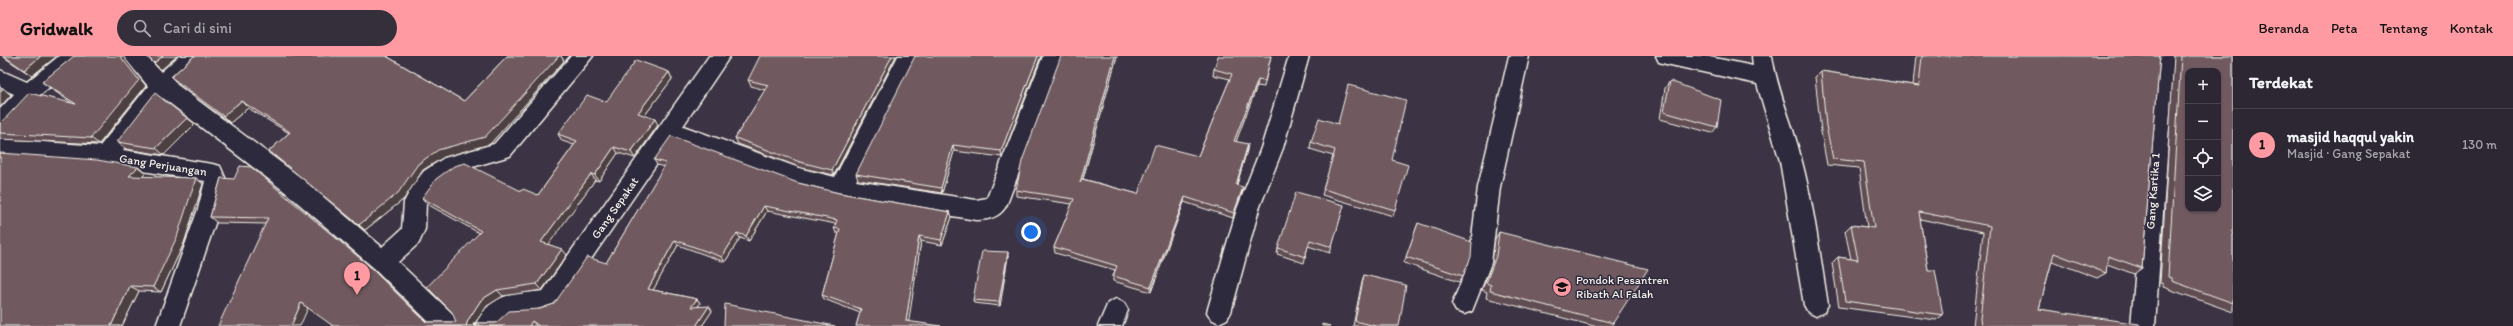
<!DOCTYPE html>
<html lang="id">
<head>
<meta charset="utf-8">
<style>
	body { margin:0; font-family:Itim,sans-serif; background:#352f3b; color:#f1f3f6 }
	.controls { position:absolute; right:12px; top:12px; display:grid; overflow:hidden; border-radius:8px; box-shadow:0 1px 3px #0004 }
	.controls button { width:36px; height:36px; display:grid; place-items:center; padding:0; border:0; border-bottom:1px solid #48444e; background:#2d2733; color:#f1f3f6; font:20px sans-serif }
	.you { position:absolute; left:1031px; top:176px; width:14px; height:14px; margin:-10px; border:3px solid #fff; border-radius:50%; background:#1a73e8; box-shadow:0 0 0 6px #1a73e833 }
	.badge { display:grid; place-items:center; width:26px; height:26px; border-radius:50%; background:#ff9aa2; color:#111; font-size:13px; font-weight:700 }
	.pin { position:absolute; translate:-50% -33px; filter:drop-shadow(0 1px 2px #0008) }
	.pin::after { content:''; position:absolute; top:21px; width:14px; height:12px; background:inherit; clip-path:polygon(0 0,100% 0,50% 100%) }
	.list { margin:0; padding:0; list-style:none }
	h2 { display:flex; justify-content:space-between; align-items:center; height:52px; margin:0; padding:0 16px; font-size:17px }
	h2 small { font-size:13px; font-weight:400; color:#a7a5ac }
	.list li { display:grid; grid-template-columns:26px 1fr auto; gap:12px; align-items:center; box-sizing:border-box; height:72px; padding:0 16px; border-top:1px solid #48444e }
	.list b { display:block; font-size:15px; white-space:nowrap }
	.list p { margin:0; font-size:13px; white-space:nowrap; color:#a7a5ac }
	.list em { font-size:13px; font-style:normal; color:#a7a5ac }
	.icon { flex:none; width:22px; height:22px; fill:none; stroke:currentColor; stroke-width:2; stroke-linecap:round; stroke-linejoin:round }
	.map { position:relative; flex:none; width:2233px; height:270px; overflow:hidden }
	header { display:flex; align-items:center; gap:24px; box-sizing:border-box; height:56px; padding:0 20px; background:#ff9aa2; color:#111 }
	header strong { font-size:19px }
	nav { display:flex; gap:22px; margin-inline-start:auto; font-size:14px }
	.search { width:280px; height:36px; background:#352f3b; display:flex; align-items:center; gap:10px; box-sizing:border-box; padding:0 14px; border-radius:22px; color:#a7a5ac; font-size:15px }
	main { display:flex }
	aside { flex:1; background:#2d2733 }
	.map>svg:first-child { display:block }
</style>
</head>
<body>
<header>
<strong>Gridwalk</strong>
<div class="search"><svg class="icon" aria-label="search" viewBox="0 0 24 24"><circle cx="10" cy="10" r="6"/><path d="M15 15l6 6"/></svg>Cari di sini</div>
<nav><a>Beranda</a><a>Peta</a><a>Tentang</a><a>Kontak</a></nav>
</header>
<main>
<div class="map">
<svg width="2233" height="270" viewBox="0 0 2233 270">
	<rect width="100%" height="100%" fill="#3c3444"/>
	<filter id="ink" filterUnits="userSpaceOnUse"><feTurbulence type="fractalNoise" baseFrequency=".025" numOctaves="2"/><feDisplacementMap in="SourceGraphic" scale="8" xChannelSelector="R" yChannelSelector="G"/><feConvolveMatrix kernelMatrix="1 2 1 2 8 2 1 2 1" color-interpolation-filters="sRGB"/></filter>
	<g filter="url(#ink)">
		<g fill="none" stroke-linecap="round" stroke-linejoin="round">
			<g stroke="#f4f1e8" stroke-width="3">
				<g id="minor">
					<path d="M 59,0 L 84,0 L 81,6 L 36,42 L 8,73 L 0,76 L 0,53 L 14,38 L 0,32 L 0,14 L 27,26 Z"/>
					<path d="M 123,0 L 146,0 L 161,16 L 179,0 L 203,0 L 200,6 L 176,28 L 300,121 L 382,191 L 402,173 L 404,146 L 413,129 L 424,115 L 444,102 L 494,88 L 571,0 L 593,0 L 510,100 L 459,115 L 440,128 L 426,146 L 425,173 L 419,187 L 398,206 L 457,262 L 461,270 L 433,270 L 374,212 L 284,135 L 163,42 L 123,94 L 212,108 L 220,110 L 227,126 L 220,153 L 180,270 L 156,270 L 198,153 L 205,125 L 105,109 L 0,101 L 0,83 L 100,90 L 148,30 Z"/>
					<path d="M 709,0 L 730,0 L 683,70 L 802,113 L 835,121 L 898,0 L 918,0 L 856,125 L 976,144 L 987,142 L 1043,0 L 1063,0 L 1007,148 C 1001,161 989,164 976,164 L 841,141 L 801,131 L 673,84 L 558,251 L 544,256 L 513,258 L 501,270 L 475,270 C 491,236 511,239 543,235 Z"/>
					<path d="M 1289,0 L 1309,0 L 1283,92 L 1259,153 L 1231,256 L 1227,263 L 1219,267 L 1211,263 L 1207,256 L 1237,153 L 1261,92 Z"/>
					<path d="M 1509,0 L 1529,0 L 1500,131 L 1491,207 L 1472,255 L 1464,258 L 1456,255 L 1452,248 L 1469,207 L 1478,131 Z"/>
					<path d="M 1656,0 L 1705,0 L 1753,10 L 1752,0 L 1772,0 C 1777,35 1793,68 1801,102 C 1814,150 1820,200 1828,249 L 1824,256 L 1816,260 L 1808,256 L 1804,249 L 1780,105 L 1757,28 L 1666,8 L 1659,6 Z"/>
					<path d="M 2154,0 L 2174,0 L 2155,270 L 2131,270 Z"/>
					<path d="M 1116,243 L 1124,247 L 1128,254 L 1122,270 L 1098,270 L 1108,247 Z"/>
				</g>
			</g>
			<use href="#minor" fill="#2f2a3d" fill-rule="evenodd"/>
		</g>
		<g fill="#604d53" stroke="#f4f1e8">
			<path d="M 2,0 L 57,0 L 32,20 Z"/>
			<path d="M 194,0 L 389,0 L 388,1 L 464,45 L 507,0 L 561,0 L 564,5 L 490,88 L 444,101 L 423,114 L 404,143 L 365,174 L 269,95 L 289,77 L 248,52 L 230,67 L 178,28 L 171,21 Z"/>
			<path d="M 896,0 L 834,119 L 802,112 L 738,88 L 735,82 L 765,34 L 751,30 L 748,24 Z"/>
			<path d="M 1041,0 L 1002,101 L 954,95 L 942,137 L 858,124 L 856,118 Z"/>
			<path d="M 1117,0 L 1083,123 L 1138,138 L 1198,100 L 1230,23 L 1213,19 L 1214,13 L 1271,0 L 1264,31 L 1257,30 L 1236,85 L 1247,94 L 1237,129 L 1242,136 L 1233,162 L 1184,146 L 1151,236 L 1113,225 L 1113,220 L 1115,214 L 1055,197 L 1054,191 L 1072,148 L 1016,140 L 1016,134 Z"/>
			<path d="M 1916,0 L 2160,0 L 2142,212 L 2134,218 L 2107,208 L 2106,217 L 2097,222 L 2052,205 L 2039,253 L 2140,270 L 1973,270 L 1983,176 L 1920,163 L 1928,214 L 1943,259 L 1936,264 L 1839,251 L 1832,207 L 1838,201 L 1851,203 L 1845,175 L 1851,169 L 1867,171 L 1859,112 L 1827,109 L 1821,76 L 1815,21 L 1821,15 L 1913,29 Z"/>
			<path d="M 2174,0 L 2233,0 L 2233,256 L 2163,231 L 2163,228 L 2160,227 Z"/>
			<path d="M 74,1 L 146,30 L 99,88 L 0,83 L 0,68 L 73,48 L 50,32 L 42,26 Z"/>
			<path d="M 669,16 L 672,23 L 645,59 L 658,69 L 635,102 L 618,97 L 599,125 L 595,124 L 548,188 L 567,199 L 542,234 L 503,240 L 487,250 L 475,267 L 496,267 L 554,248 L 606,207 L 664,111 L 657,109 L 654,104 L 798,127 L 839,137 L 950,156 L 952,161 L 942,189 L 921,185 L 908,265 L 856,270 L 860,257 L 824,243 L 822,239 L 839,177 L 836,177 L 834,172 L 836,168 L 767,155 L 749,185 L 740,182 L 725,206 L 678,189 L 653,234 L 697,243 L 700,247 L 698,251 L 712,255 L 702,270 L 477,270 L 475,268 L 473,270 L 332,270 L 266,168 L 217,167 L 210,161 L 221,122 L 373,213 L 427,266 L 456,266 L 479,177 L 427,148 L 422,142 L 521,135 L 538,139 L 574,89 L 562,85 L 558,78 L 606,46 Z"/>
			<path d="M 1670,25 L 1717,71 L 1712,77 L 1660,63 L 1665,32 Z"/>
			<path d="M 187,62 L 195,68 L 164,99 L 126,93 L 117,86 Z"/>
			<path d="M 1338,68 L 1392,104 L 1395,154 L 1393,160 L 1322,139 L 1333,100 L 1310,93 L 1311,86 Z"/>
			<path d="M 138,111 L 146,117 L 142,121 L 196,122 L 203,128 L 184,187 L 161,236 L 139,235 L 122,270 L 0,270 Z"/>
			<path d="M 1344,149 L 1330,197 L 1308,190 L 1304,207 L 1277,198 L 1278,192 Z"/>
			<path d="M 1418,167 L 1463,220 L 1459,226 L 1404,207 Z"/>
			<path d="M 1499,176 L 1613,267 L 1611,270 L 1594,270 L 1486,242 L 1487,236 L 1482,234 L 1492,207 L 1495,183 Z"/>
			<path d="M 1008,200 L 1000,250 L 974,247 L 973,244 Z"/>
			<path d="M 1364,219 L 1399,270 L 1353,270 L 1362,225 Z"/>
		</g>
		<g fill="#4e3f43" stroke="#f4f1e8">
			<path d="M 41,0 L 57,0 L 32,20 L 24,14 Z"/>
			<path d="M 120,0 L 123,0 L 146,30 L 99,88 L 91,82 Z"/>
			<path d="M 163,0 L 177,0 L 161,14 L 154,7 Z"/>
			<path d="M 559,0 L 561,0 L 564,5 L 490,88 L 444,101 L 423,114 L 404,143 L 365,174 L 359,169 L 418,108 Z"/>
			<path d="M 892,0 L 896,0 L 834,119 L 832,114 Z"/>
			<path d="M 1038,0 L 1041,0 L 1002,101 L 1001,95 Z"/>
			<path d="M 1115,0 L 1117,0 L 1080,133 L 1080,127 Z"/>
			<path d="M 669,16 L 672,23 L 642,63 L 638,57 Z"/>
			<path d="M 1258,24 L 1257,30 L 1234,91 L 1234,85 Z"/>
			<path d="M 3,32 L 11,39 L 0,51 L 0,36 Z"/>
			<path d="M 241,45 L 248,52 L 230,67 L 223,60 Z"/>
			<path d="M 187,62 L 195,68 L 164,99 L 156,92 Z"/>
			<path d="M 655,63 L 658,69 L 635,102 L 631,96 Z"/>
			<path d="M 1248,88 L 1247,94 L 1235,134 L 1236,129 Z"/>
			<path d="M 953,89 L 954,95 L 942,137 L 941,132 Z"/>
			<path d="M 614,91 L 618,97 L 599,125 L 595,119 Z"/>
			<path d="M 138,111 L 146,117 L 137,126 L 129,120 Z"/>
			<path d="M 591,118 L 595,124 L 546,192 L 541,186 Z"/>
			<path d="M 196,122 L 203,128 L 184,187 L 161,236 L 153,231 Z"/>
			<path d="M 1243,131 L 1242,136 L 1233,162 L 1234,157 Z"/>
			<path d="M 1185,141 L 1184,146 L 1151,236 L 1151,231 Z"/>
			<path d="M 764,150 L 767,155 L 749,185 L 746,180 Z"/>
			<path d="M 950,156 L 952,161 L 942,189 L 941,184 Z"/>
			<path d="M 737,177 L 740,182 L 725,206 L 722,201 Z"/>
			<path d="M 919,180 L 921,185 L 908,270 L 906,265 Z"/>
			<path d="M 675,184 L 678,189 L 651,238 L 648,233 Z"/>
			<path d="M 562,193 L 567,199 L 542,234 L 537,228 Z"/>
			<path d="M 1008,196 L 1008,200 L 1000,250 L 999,246 Z"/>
			<path d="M 367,208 L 373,213 L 431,270 L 426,266 Z"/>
			<path d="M 130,230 L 139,235 L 122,270 L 111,270 Z"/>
			<path d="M 497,234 L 503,240 L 487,250 L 475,267 L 473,267 L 475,268 L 473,270 L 466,270 L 468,264 L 481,244 Z"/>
			<path d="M 697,243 L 700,247 L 695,256 L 691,251 Z"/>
			<path d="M 301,247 L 308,252 L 300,270 L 291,270 Z"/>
			<path d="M 709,250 L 712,255 L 702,270 L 696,270 Z"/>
			<path d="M 532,265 L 536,270 L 529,270 Z"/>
		</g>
		<g fill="#705a60" stroke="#f4f1e8" fill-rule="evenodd">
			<path d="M 4,0 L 41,0 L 24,14 Z"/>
			<path d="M 74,0 L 120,0 L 139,24 L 91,82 L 0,77 L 0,68 L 29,37 L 76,48 L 42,26 Z"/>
			<path d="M 147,0 L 163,0 L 154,7 Z"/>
			<path d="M 194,0 L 386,0 L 464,45 L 507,0 L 559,0 L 485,81 L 438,94 L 418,108 L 398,137 L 359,169 L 269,95 L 290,76 L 241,45 L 223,60 L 171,21 Z"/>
			<path d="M 760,0 L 892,0 L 832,114 L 800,106 L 735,82 L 768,29 L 748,24 Z"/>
			<path d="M 915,0 L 1038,0 L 1001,95 L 953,89 L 941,132 L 856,118 Z"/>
			<path d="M 1061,0 L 1115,0 L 1080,127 L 1082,123 L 1138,138 L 1155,89 L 1198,100 L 1232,18 L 1214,13 L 1218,0 L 1271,0 L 1265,25 L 1258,24 L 1234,85 L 1248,88 L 1236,129 L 1243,131 L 1234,157 L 1185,141 L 1151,231 L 1113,220 L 1117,210 L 1054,191 L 1074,143 L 1016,134 L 1022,105 Z"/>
			<path d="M 1922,0 L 2160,0 L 2142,212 L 2108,200 L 2106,217 L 2054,197 L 2039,253 L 2139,268 L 2140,270 L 1981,270 L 1980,263 L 1990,170 L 1919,156 L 1928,214 L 1935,214 L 1943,259 L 1845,245 L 1838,201 L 1858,204 L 1851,169 L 1874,172 L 1864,106 L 1833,103 L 1826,70 L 1821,15 L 1919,30 Z"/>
			<path d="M 2181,0 L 2233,0 L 2233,247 L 2172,225 L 2172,222 L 2168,221 ZM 2188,15 L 2218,15 L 2218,153 L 2188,153 Z"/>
			<path d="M 636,4 L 669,16 L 638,57 L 655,63 L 631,96 L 614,91 L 595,119 L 591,118 L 541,186 L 562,193 L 537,228 L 497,234 L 481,244 L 468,264 L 466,270 L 333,270 L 301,247 L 291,270 L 218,270 L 268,162 L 210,161 L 221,122 L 234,123 L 240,110 L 251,111 L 367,208 L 426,266 L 456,266 L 452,256 L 427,231 L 481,175 L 422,142 L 436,123 L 454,110 L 465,107 L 521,135 L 523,133 L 538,139 L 577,85 L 558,78 L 587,39 L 606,46 Z"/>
			<path d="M 1670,25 L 1721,44 L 1717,71 L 1664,56 Z"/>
			<path d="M 1348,29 L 1406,44 L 1392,104 L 1408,109 L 1395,154 L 1323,133 L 1335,94 L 1311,86 L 1319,62 L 1338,68 Z"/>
			<path d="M 0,31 L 3,32 L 0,36 Z"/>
			<path d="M 155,37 L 187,62 L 156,92 L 117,86 Z"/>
			<path d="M 671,80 L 798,127 L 839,137 L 950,156 L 941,184 L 919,180 L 906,265 L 941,270 L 856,270 L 861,253 L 822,239 L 840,173 L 834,172 L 837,164 L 764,150 L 746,180 L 737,177 L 722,201 L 675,184 L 648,233 L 697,243 L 691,251 L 709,250 L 696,270 L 539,270 L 532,265 L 529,270 L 482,270 L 473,267 L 496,267 L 509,255 L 540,253 L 554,248 L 587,201 L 606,207 L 666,107 L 654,104 Z"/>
			<path d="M 0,97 L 97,104 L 138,111 L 129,120 L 196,122 L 177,181 L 153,231 L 130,230 L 111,270 L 0,270 Z"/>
			<path d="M 1296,136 L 1344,149 L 1332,191 L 1310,184 L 1305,201 L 1278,192 Z"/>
			<path d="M 1418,167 L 1472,186 L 1471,201 L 1463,220 L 1406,201 Z"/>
			<path d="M 1499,176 L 1648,213 L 1613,267 L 1490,235 L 1491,229 L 1486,227 L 1496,200 Z"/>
			<path d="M 982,195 L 1008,196 L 999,246 L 973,244 Z"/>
			<path d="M 1364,219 L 1406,229 L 1399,270 L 1376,270 L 1355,265 Z"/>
			<path d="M 725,248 L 835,270 L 724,270 Z"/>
			<path d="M 1322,268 L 1330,270 L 1322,270 Z"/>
		</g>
	</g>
	<defs>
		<g id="school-disc" transform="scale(1)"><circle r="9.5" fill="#ff9aa2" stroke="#2f2a3d"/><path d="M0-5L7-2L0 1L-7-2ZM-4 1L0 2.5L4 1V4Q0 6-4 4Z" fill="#111"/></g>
	</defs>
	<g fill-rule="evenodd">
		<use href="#school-disc" x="1562" y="231"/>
	</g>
	<g text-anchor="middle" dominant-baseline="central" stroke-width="3" stroke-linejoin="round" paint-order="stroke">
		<g font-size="12" fill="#f4f1e8" stroke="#2f2a3d">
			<text transform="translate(163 109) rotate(9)">Gang Perjuangan</text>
			<text transform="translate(2153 135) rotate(-86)">Gang Kartika 1</text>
			<text transform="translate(615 152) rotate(-55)">Gang Sepakat</text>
		</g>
		<g font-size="12" fill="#f4f1e8" stroke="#2f2a3d" text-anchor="start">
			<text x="1576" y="224">Pondok Pesantren<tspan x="1576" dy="14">Ribath Al Falah</tspan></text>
		</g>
	</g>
</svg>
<div class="controls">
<button>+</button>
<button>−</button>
<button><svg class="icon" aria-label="locate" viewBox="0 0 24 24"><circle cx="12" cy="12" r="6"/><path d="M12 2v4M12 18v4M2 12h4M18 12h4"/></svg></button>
<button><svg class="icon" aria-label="layers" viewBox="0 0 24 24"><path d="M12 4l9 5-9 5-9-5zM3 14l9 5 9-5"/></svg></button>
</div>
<div class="you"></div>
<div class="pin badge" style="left:357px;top:239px">1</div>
</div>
<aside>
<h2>Terdekat<small></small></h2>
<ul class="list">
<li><span class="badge">1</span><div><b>masjid haqqul yakin</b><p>Masjid · Gang Sepakat</p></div><em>130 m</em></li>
</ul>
</aside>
</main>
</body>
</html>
